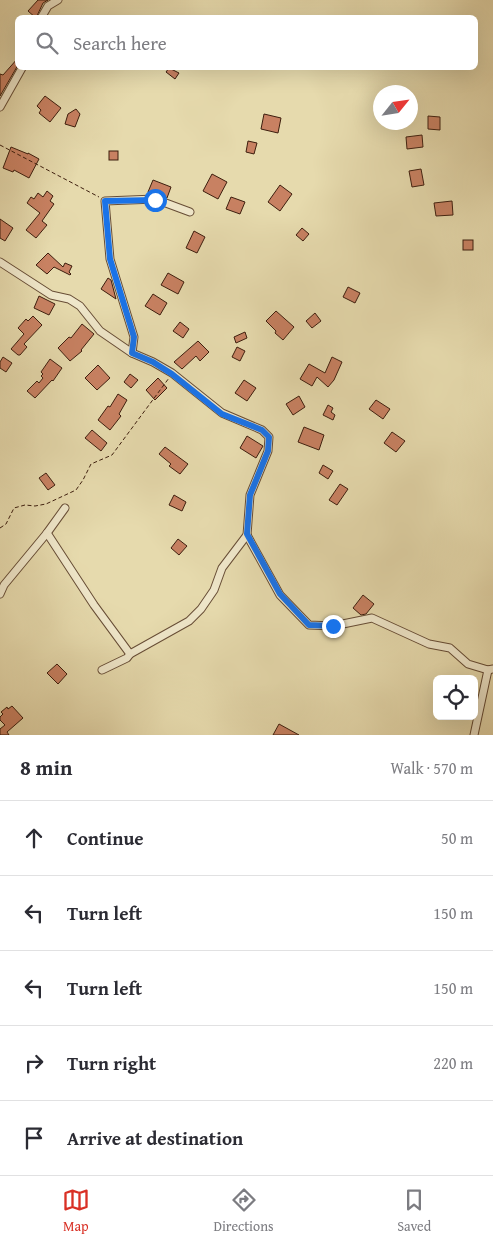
<!DOCTYPE html>
<html lang="en">
<head>
<meta charset="utf-8">
<style>
	body { margin:0; font-family:"Gentium Book Plus",serif; background:#f7f7f7; color:#2b2b33 }
	.controls { position:absolute; right:15px; bottom:15px; display:grid; overflow:hidden; border-radius:8px; box-shadow:0 5px 20px #0002 }
	.controls button { width:45px; height:45px; display:grid; place-items:center; padding:0; border:0; border-bottom:1px solid #e1e1e2; background:#fff; color:#2b2b33; font:25px sans-serif }
	.compass { position:absolute; left:373px; top:85px; width:45px; height:45px; border-radius:50%; background:#fff; box-shadow:0 5px 20px #0002; rotate:60deg }
	.stop { position:absolute; width:15px; height:15px; margin:-11px; border:4px solid #1a73e8; border-radius:50%; background:#fff }
	.stop.end { background:#1a73e8; border-color:#fff; box-shadow:0 1px 5px #0008 }
	.list { margin:0; padding:0; list-style:none }
	h2 { display:flex; justify-content:space-between; align-items:center; height:65px; margin:0; padding:0 20px; font-size:21px }
	h2 small { font-size:16px; font-weight:400; color:#7c7c81 }
	.list li { display:grid; grid-template-columns:32px 1fr auto; gap:15px; align-items:center; box-sizing:border-box; height:75px; padding:0 20px; border-top:1px solid #e1e1e2 }
	.list b { display:block; font-size:19px; white-space:nowrap }
	.list em { font-size:16px; font-style:normal; color:#7c7c81 }
	.icon { flex:none; width:28px; height:28px; fill:none; stroke:currentColor; stroke-width:2; stroke-linecap:round; stroke-linejoin:round }
	.map { position:relative; flex:none; width:493px; height:735px; overflow:hidden }
	.search { position:absolute; background:#fff; box-shadow:0 5px 20px #0002; left:15px; right:15px; top:15px; height:55px; display:flex; align-items:center; gap:12px; box-sizing:border-box; padding:0 18px; border-radius:8px; color:#7c7c81; font-size:19px }
	.sheet { height:440px; background:#fff }
	nav { display:flex; justify-content:space-around; align-items:center; box-sizing:border-box; height:70px; border-top:1px solid #e1e1e2; background:#fff; font-size:14px; color:#7c7c81 }
	nav a { display:grid; justify-items:center; gap:2px }
	nav .on { color:#d93025 }
	.map>svg:first-child { display:block }
</style>
</head>
<body>
<div class="map">
<svg width="493" height="735" viewBox="0 0 493 735">
	<rect width="100%" height="100%" fill="#e6daad"/>
	<filter id="stains"><feTurbulence type="fractalNoise" baseFrequency=".004" numOctaves="4"/><feColorMatrix values="0 0 0 0 .2 0 0 0 0 .09 0 0 0 0 .02 0 0 0 .5 -.17"/></filter>
	<radialGradient id="worn" r=".72"><stop offset=".6" stop-color="#630" stop-opacity="0"/><stop offset="1" stop-color="#630" stop-opacity=".3"/></radialGradient>
	<g fill="#c88162" stroke="#3d1e0e">
		<path d="M 38,0 L 48,0 L 43,3 L 36,18 L 28,11 Z"/>
		<path d="M 18,58 L 18,65 L 0,96 L 0,74 L 3,75 Z"/>
		<path d="M 169,68 L 179,73 L 175,79 L 166,72 Z"/>
		<path d="M 45,96 L 61,108 L 50,122 L 39,113 L 41,110 L 37,106 Z"/>
		<path d="M 76,109 L 80,114 L 75,127 L 65,124 L 68,114 Z"/>
		<path d="M 264,114 L 281,118 L 278,133 L 261,129 Z"/>
		<path d="M 428,116 L 440,117 L 440,130 L 428,129 Z"/>
		<path d="M 422,135 L 423,147 L 407,149 L 406,137 Z"/>
		<path d="M 248,141 L 257,143 L 254,154 L 246,152 Z"/>
		<path d="M 11,147 L 28,154 L 28,153 L 39,159 L 29,178 L 14,170 L 13,172 L 3,168 Z"/>
		<rect x="109" y="151" width="9" height="9"/>
		<path d="M 421,169 L 424,185 L 412,187 L 409,171 Z"/>
		<path d="M 212,174 L 227,182 L 218,199 L 203,191 Z"/>
		<path d="M 153,180 L 171,187 L 167,198 L 148,192 Z"/>
		<path d="M 280,185 L 292,194 L 280,211 L 268,202 Z"/>
		<path d="M 47,191 L 53,196 L 50,201 L 54,204 L 42,221 L 47,225 L 36,238 L 26,230 L 40,213 L 27,203 L 31,197 L 34,199 L 38,193 L 43,197 Z"/>
		<path d="M 231,197 L 245,202 L 240,214 L 226,209 Z"/>
		<path d="M 452,201 L 453,215 L 436,216 L 434,203 Z"/>
		<path d="M 0,219 L 13,228 L 5,241 L 0,238 Z"/>
		<path d="M 302,228 L 309,234 L 303,241 L 296,235 Z"/>
		<path d="M 194,231 L 205,237 L 197,253 L 186,248 Z"/>
		<rect x="463" y="240" width="10" height="10"/>
		<path d="M 48,253 L 63,267 L 65,263 L 72,266 L 69,272 L 71,274 L 70,275 L 54,267 L 47,274 L 36,265 Z"/>
		<path d="M 168,273 L 184,282 L 178,294 L 161,285 Z"/>
		<path d="M 108,278 L 111,280 L 116,299 L 101,289 Z"/>
		<path d="M 348,287 L 360,293 L 355,303 L 343,297 Z"/>
		<path d="M 153,294 L 167,303 L 160,315 L 145,306 Z"/>
		<path d="M 39,296 L 55,304 L 49,315 L 34,308 Z"/>
		<path d="M 276,311 L 294,327 L 283,340 L 275,333 L 276,331 L 266,321 Z"/>
		<path d="M 315,313 L 321,321 L 312,328 L 306,321 Z"/>
		<path d="M 33,316 L 42,325 L 24,344 L 27,347 L 20,355 L 18,355 L 11,349 L 24,334 L 18,328 L 26,319 L 28,321 Z"/>
		<path d="M 180,322 L 189,329 L 183,338 L 173,331 Z"/>
		<path d="M 82,324 L 94,334 L 81,350 L 82,351 L 70,361 L 58,348 L 69,337 L 71,338 Z"/>
		<path d="M 245,332 L 247,338 L 236,343 L 234,337 Z"/>
		<path d="M 198,341 L 209,352 L 200,361 L 196,356 L 182,369 L 174,362 Z"/>
		<path d="M 237,347 L 245,351 L 240,361 L 232,357 Z"/>
		<path d="M 3,357 L 12,363 L 6,372 L 0,368 L 0,362 Z"/>
		<path d="M 332,357 L 342,362 L 334,380 L 328,387 L 317,377 L 312,386 L 300,379 L 309,364 L 325,373 Z"/>
		<path d="M 50,359 L 62,368 L 53,381 L 52,380 L 35,398 L 27,391 L 37,381 L 39,383 L 43,378 L 41,376 L 43,374 L 41,372 Z"/>
		<path d="M 98,365 L 110,378 L 97,390 L 85,378 Z"/>
		<path d="M 130,374 L 138,380 L 131,388 L 124,382 Z"/>
		<path d="M 158,378 L 167,388 L 155,400 L 146,390 Z"/>
		<path d="M 244,380 L 256,388 L 247,401 L 235,393 Z"/>
		<path d="M 118,394 L 127,400 L 119,414 L 121,416 L 110,430 L 98,420 L 108,406 L 110,407 Z"/>
		<path d="M 299,396 L 305,407 L 293,415 L 286,404 Z"/>
		<path d="M 376,400 L 390,409 L 383,419 L 369,409 Z"/>
		<path d="M 328,405 L 333,408 L 331,412 L 335,415 L 333,420 L 323,415 Z"/>
		<path d="M 304,427 L 324,435 L 319,450 L 298,442 Z"/>
		<path d="M 92,430 L 107,443 L 101,451 L 85,438 Z"/>
		<path d="M 392,432 L 405,441 L 396,452 L 384,443 Z"/>
		<path d="M 247,436 L 263,446 L 256,458 L 240,448 Z"/>
		<path d="M 165,447 L 188,464 L 180,474 L 169,466 L 171,464 L 159,454 Z"/>
		<path d="M 323,465 L 333,471 L 328,479 L 319,473 Z"/>
		<path d="M 46,473 L 55,485 L 48,490 L 39,478 Z"/>
		<path d="M 340,484 L 348,489 L 337,505 L 329,500 Z"/>
		<path d="M 174,495 L 186,502 L 182,511 L 169,505 Z"/>
		<path d="M 178,539 L 187,546 L 179,555 L 171,548 Z"/>
		<path d="M 363,595 L 374,604 L 366,614 L 361,615 L 353,608 Z"/>
		<path d="M 57,664 L 67,674 L 58,684 L 47,673 Z"/>
		<path d="M 12,706 L 23,718 L 7,732 L 9,735 L 0,735 L 0,729 L 5,725 L 0,720 L 0,717 L 3,714 L 1,712 L 7,707 L 8,709 Z"/>
		<path d="M 279,724 L 299,735 L 273,735 Z"/>
	</g>
	<g fill="none" stroke-linecap="round" stroke-linejoin="round">
		<g stroke="#674d36" stroke-width="9">
			<g id="street">
				<path d="M 41,18 L 48,6 L 58,0"/>
				<path d="M 0,107 L 22,68"/>
				<path d="M 0,262 L 51,295 L 69,299 L 80,306 L 100,331 L 132,353 L 153,362 L 172,373 L 222,413 L 262,430 L 269,437 L 268,451 L 250,495 L 247,535 L 222,568 L 214,590 L 201,609 L 189,621 L 130,654 L 127,658 L 102,670"/>
				<path d="M 132,353 L 134,337 L 110,259 L 105,201 L 155,199 L 190,212"/>
				<path d="M 47,533 L 94,605 L 130,654"/>
				<path d="M 247,535 L 280,595 L 309,625 L 333,626 L 372,618 L 429,644 L 450,648 L 468,664 L 488,670 L 493,669"/>
				<path d="M 0,594 L 4,585 L 47,533 L 65,508"/>
				<path d="M 474,735 L 488,670"/>
			</g>
		</g>
		<g stroke="#3d1e0e" stroke-width="1" stroke-dasharray="4 2.5" stroke-linecap="butt">
			<path d="M 0,145 L 99,197"/>
			<path d="M 0,528 L 6,524 L 14,508 L 25,505 L 35,506 L 46,504 L 76,490 L 83,480 L 91,464 L 112,455 L 169,378"/>
		</g>
		<use href="#street" stroke="#efe7ca" stroke-width="7"/>
	</g>
	<g fill="none" stroke-linecap="round" stroke-linejoin="round">
		<path stroke="#1a73e8" stroke-width="6" d="M 155,200 L 105,201 L 110,259 L 134,337 L 132,353 L 153,362 L 172,374 L 222,414 L 262,430 L 269,437 L 268,451 L 250,495 L 247,534 L 280,594 L 309,625 L 333,626"/>
	</g>
	<rect width="100%" height="100%" filter="url(#stains)"/>
	<rect width="100%" height="100%" fill="url(#worn)"/>
</svg>
<div class="controls">
<button><svg class="icon" aria-label="locate" viewBox="0 0 24 24"><circle cx="12" cy="12" r="6"/><path d="M12 2v4M12 18v4M2 12h4M18 12h4"/></svg></button>
</div>
<svg class="compass" viewBox="-18 -18 36 36"><path d="M0-13l5 13h-10z" fill="#e53935"/><path d="M0 13l5-13h-10z" fill="#7c7c81"/></svg>
<div class="stop" style="left:155px;top:200px"></div>
<div class="stop end" style="left:333px;top:626px"></div>
<div class="search"><svg class="icon" aria-label="search" viewBox="0 0 24 24"><circle cx="10" cy="10" r="6"/><path d="M15 15l6 6"/></svg>Search here</div>
</div>
<section class="sheet">
<h2>8 min<small>Walk · 570 m</small></h2>
<ul class="list">
<li><svg class="icon" aria-label="ahead" viewBox="0 0 24 24"><path d="M12 20V5M6 11l6-6 6 6"/></svg><div><b>Continue</b></div><em>50 m</em></li>
<li><svg class="icon" aria-label="left" viewBox="0 0 24 24"><path d="M17 20v-9H6M10 6l-5 5 5 5"/></svg><div><b>Turn left</b></div><em>150 m</em></li>
<li><svg class="icon" aria-label="left" viewBox="0 0 24 24"><path d="M17 20v-9H6M10 6l-5 5 5 5"/></svg><div><b>Turn left</b></div><em>150 m</em></li>
<li><svg class="icon" aria-label="right" viewBox="0 0 24 24"><path d="M7 20v-9h11M14 6l5 5-5 5"/></svg><div><b>Turn right</b></div><em>220 m</em></li>
<li><svg class="icon" aria-label="arrive" viewBox="0 0 24 24"><path d="M6 21V4h12l-3 4 3 4H6"/></svg><div><b>Arrive at destination</b></div></li>
</ul>
</section>
<nav>
<a class="on"><svg class="icon" aria-label="map" viewBox="0 0 24 24"><path d="M3 6l6-2 6 2 6-2v14l-6 2-6-2-6 2zM9 4v14M15 6v14"/></svg>Map</a>
<a><svg class="icon" aria-label="directions" viewBox="0 0 24 24"><path d="M12 3l9 9-9 9-9-9zM9 14v-3h6M13 9l2 2-2 2"/></svg>Directions</a>
<a><svg class="icon" aria-label="saved" viewBox="0 0 24 24"><path d="M7 4h10v16l-5-4-5 4z"/></svg>Saved</a>
</nav>
</body>
</html>
